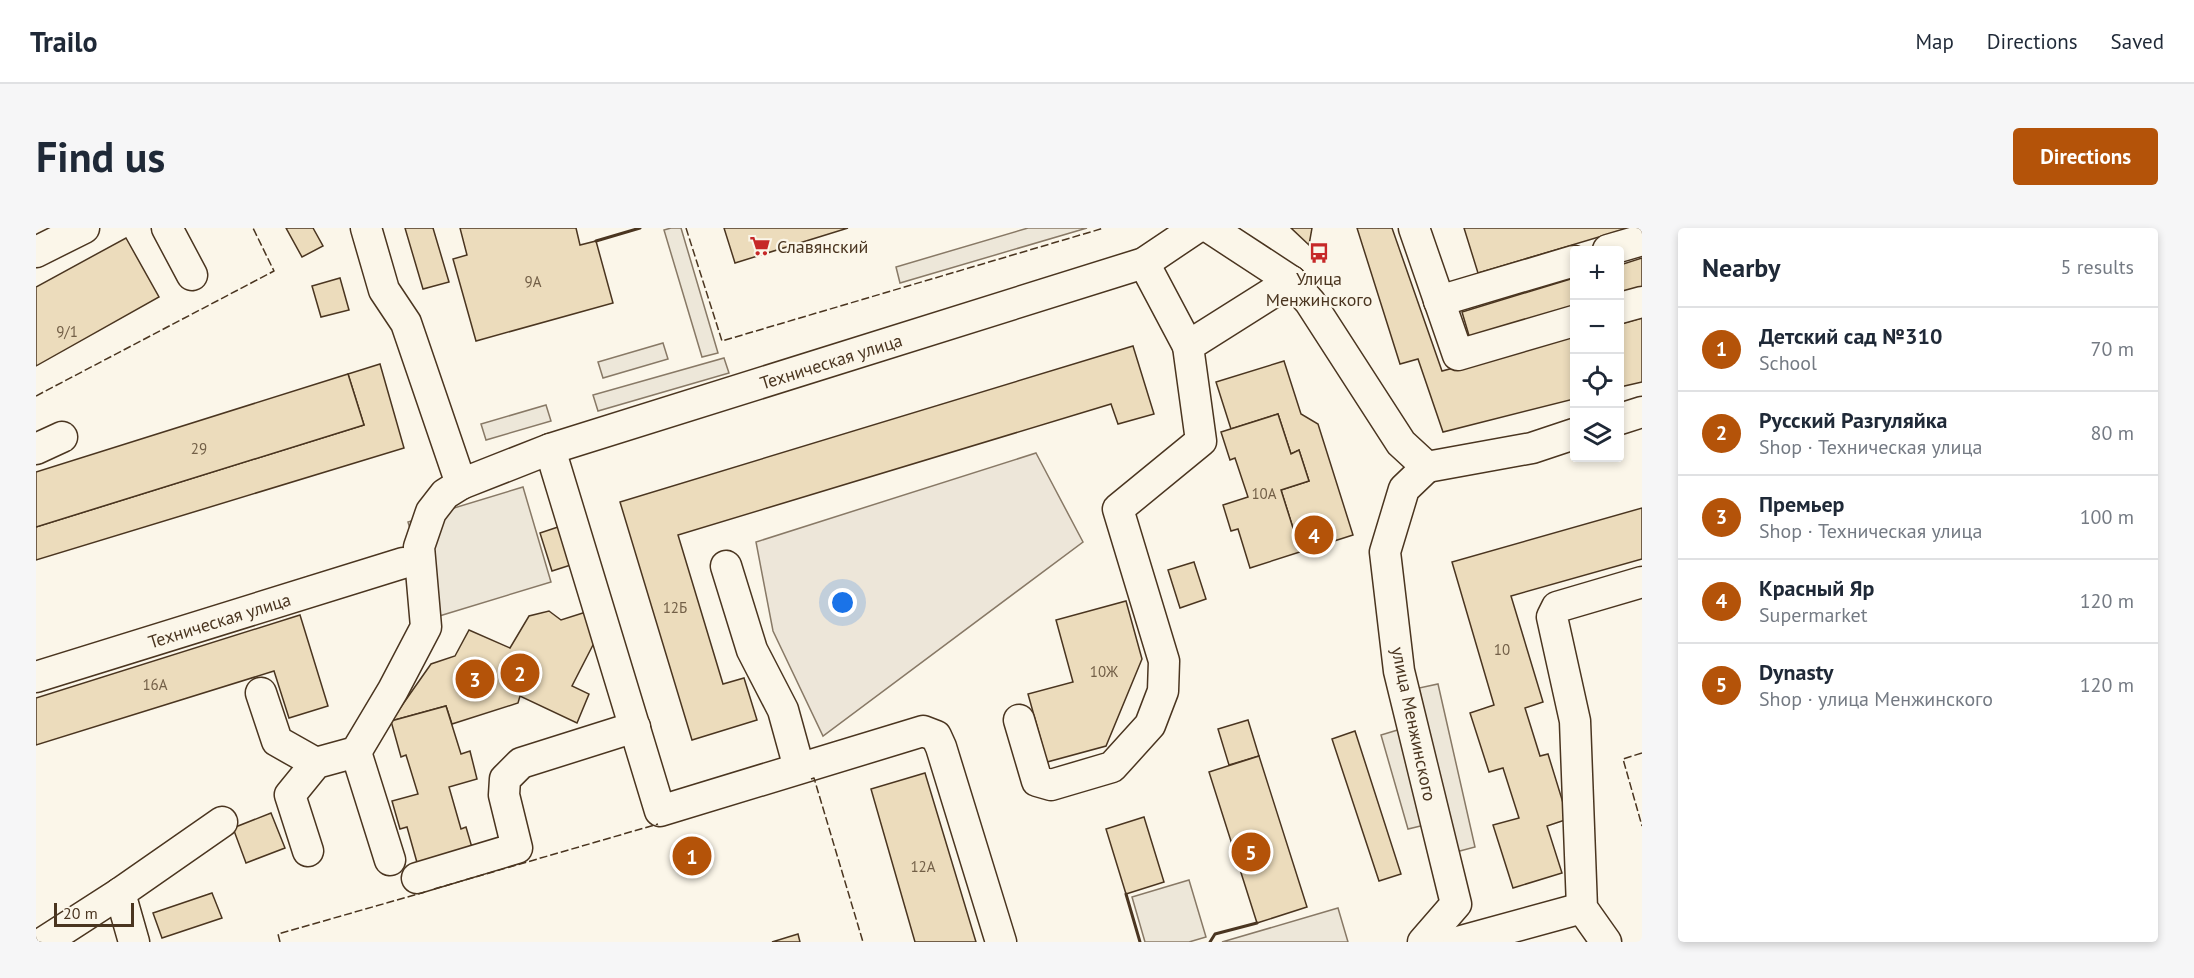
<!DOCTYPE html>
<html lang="en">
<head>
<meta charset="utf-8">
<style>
	body { margin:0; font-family:"PT Sans",sans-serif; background:#f6f6f7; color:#1f2937 }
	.controls { position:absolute; right:18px; top:18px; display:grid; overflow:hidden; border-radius:6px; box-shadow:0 3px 9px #0003 }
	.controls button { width:54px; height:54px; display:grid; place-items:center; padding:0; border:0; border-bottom:2px solid #e0e1e3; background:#fff; color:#1f2937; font:30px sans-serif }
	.scale { position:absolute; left:18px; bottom:15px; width:80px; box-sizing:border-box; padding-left:6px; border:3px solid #4a3520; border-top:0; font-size:16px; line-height:21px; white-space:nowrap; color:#4a3520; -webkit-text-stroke:4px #fbf6e9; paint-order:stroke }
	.you { position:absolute; left:807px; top:375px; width:21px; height:21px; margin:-15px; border:4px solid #fff; border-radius:50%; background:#1a73e8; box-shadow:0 0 0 9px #1a73e833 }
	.badge { display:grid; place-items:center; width:39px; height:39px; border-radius:50%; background:#b45309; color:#fff; font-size:20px; font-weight:700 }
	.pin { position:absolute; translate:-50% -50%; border:3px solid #fff; box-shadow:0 2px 6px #0006 }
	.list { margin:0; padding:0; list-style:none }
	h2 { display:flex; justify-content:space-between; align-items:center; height:78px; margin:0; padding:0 24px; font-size:26px }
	h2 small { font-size:20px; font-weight:400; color:#747a83 }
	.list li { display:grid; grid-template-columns:39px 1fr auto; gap:18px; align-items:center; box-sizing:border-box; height:84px; padding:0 24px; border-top:2px solid #e0e1e3 }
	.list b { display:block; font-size:22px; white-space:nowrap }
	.list p { margin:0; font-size:20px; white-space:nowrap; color:#747a83 }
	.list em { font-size:20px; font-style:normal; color:#747a83 }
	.icon { flex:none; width:33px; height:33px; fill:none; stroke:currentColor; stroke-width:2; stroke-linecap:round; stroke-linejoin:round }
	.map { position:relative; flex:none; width:1606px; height:714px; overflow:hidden; border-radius:6px }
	header { display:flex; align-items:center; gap:36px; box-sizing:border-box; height:84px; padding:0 30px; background:#fff; border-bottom:2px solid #e0e1e3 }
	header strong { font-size:28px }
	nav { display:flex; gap:33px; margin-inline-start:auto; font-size:21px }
	.intro { display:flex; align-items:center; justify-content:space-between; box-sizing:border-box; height:144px; padding:0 36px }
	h1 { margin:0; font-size:42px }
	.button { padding:15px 27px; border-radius:6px; background:#b45309; color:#fff; font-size:21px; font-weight:700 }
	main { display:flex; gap:36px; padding:0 36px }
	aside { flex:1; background:#fff; border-radius:6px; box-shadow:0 3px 9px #0003 }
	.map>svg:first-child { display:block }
</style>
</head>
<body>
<header>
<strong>Trailo</strong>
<nav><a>Map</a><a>Directions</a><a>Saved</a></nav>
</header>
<div class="intro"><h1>Find us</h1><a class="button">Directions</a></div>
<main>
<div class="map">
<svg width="1606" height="714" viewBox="0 0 1606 714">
	<rect width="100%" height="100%" fill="#fbf6e9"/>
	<path fill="#ede6d9" stroke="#887966" stroke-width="1.5" d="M 1000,225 L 1047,314 L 787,508 L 737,403 L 720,314 Z"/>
	<g fill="#ede7d9" stroke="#887966" stroke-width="1.5">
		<path d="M 635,0 L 645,0 L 682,125 L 666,129 L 628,2 Z"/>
		<path d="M 992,0 L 1051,0 L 864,55 L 860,39 Z"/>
		<path d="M 627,115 L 632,131 L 567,150 L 562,134 Z"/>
		<path d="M 688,130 L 693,145 L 562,183 L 557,167 Z"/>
		<path d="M 510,177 L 515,193 L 450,212 L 445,196 Z"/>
		<path d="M 487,259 L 515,354 L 400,389 L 372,294 Z"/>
		<path d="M 1402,456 L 1439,619 L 1420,624 L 1383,460 Z"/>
		<path d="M 1365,501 L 1393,596 L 1372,601 L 1345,507 Z"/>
		<path d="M 1153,652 L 1170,709 L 1153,714 L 1109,714 L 1096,669 Z"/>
		<path d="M 1302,680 L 1312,714 L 1186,714 Z"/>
	</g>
	<g fill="#ecdcbc" stroke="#4a3520" stroke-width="1.5">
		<path d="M 250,0 L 277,0 L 287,18 L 266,29 Z"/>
		<path d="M 369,0 L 397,0 L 413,54 L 387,61 Z"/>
		<path d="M 424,0 L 540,0 L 544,17 L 560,13 L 577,75 L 440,113 L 417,31 L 431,27 Z"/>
		<path d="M 688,0 L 812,0 L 699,35 Z"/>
		<path d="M 1255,0 L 1276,0 L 1273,17 Z"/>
		<path d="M 1321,0 L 1356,0 L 1406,143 L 1538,108 L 1538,171 L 1407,204 L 1382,131 L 1364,136 Z"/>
		<path d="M 1428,0 L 1593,0 L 1442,45 Z"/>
		<path d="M 90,10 L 123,69 L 0,138 L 0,59 Z"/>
		<path d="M 1606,30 L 1606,61 L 1584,68 L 1584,37 Z"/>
		<path d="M 304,50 L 313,82 L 285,89 L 276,58 Z"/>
		<path d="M 1538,50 L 1538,81 L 1434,111 L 1426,84 Z"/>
		<path d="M 1606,90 L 1606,154 L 1584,159 L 1584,96 Z"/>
		<path d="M 1097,118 L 1118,186 L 1082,196 L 1075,176 L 642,307 L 687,456 L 708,450 L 721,492 L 656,512 L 584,274 Z"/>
		<path d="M 1248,133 L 1265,186 L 1282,196 L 1317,307 L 1270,322 L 1262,298 L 1257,300 L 1245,262 L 1273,253 L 1263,222 L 1255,226 L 1242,186 L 1195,201 L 1180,154 Z"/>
		<path d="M 344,136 L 368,220 L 0,332 L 0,299 L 328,197 L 312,146 Z"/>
		<path d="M 312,146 L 328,197 L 0,299 L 0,244 Z"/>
		<path d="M 1242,186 L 1255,226 L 1263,222 L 1273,253 L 1245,262 L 1257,300 L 1262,298 L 1270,322 L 1214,340 L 1202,301 L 1195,303 L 1187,277 L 1212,269 L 1199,230 L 1194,232 L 1185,204 Z"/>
		<path d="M 1606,280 L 1606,331 L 1475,368 L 1507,474 L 1489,480 L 1504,528 L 1512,526 L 1532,591 L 1511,598 L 1526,645 L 1477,660 L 1457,597 L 1483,590 L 1467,540 L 1453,544 L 1434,485 L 1458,477 L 1416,334 Z"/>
		<path d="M 528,297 L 541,335 L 516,343 L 504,305 Z"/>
		<path d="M 1158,334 L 1170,371 L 1144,380 L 1132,342 Z"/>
		<path d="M 1090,373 L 1106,431 L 1070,518 L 1011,534 L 992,466 L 1037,454 L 1020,392 Z"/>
		<path d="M 513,383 L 525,392 L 550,384 L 559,413 L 536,458 L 553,466 L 541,495 L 484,468 L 482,475 L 416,496 L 410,478 L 355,493 L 395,436 L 419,428 L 433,402 L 474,420 L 493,388 Z"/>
		<path d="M 264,387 L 292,478 L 253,490 L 238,443 L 0,517 L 0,470 Z"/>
		<path d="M 410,478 L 425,526 L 434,523 L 441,551 L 413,559 L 425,601 L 430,599 L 437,623 L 382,638 L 371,599 L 364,601 L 356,573 L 382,566 L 370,527 L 365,529 L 355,493 Z"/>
		<path d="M 1212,492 L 1223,528 L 1193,537 L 1182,501 Z"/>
		<path d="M 1319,503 L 1365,646 L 1343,653 L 1296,511 Z"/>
		<path d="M 1223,528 L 1271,679 L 1221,695 L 1173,544 Z"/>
		<path d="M 889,545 L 940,714 L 879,714 L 835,561 Z"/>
		<path d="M 235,585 L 249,620 L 210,635 L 197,600 Z"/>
		<path d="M 1108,589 L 1128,654 L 1090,666 L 1070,601 Z"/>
		<path d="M 176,665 L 186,690 L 126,710 L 117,685 Z"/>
		<path d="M 762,706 L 764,714 L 736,714 Z"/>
	</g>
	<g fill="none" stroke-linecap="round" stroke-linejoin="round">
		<g stroke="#4a3520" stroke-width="33">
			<g id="minor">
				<path d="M 131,0 L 156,47"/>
				<path d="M 1174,0 L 1255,53 L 1274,74 L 1365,215 L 1391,239"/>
				<path d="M 1378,0 L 1422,127 L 1538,93"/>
				<path d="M 1572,22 L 1606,12"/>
				<path d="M 0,24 L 48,0"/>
				<path d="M 1108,35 L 1152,118"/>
				<path d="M 1403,73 L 1538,33"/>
				<path d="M 1584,80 L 1606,74"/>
				<path d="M 1584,191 L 1606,184"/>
				<path d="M 0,221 L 26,209"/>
				<path d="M 514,221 L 624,583 L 887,503 L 900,508 L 905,519 L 965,714"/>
				<path d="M 1391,239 L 1496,220 L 1538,206"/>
				<path id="s1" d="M 425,256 L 514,221 L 1108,35 L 1160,0"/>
				<path d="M 690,338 L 716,422 L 747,482 L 763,540"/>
				<path id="s2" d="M 0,449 L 367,335"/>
				<path d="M 225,465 L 241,513 L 280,535"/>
				<path d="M 983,492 L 1001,553 L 1015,557 L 1076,539 L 1114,497 L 1127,463 L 1128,433 L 1082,281 L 1165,213 L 1152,118 L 1255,53"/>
				<path d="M 320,524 L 354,632"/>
				<path d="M 272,623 L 254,567 L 280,535 L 320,524 L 357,462 L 390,399 L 383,319 L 395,284 L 409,266 L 425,256 L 370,95 L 348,62 L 330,0"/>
				<path d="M 381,650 L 481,620 L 468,567 L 469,551 L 485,535 L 599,499"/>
				<path d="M 84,665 L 98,714"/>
				<path d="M 8,714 L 84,665 L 186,594"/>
				<path d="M 1387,714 L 1420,676 L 1363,443 L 1349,324 L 1368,261 L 1391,239"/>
				<path d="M 1422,714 L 1546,680"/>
				<path d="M 1570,714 L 1546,680 L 1539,493 L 1516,389 L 1521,379 L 1606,354"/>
			</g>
		</g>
		<use href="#minor" stroke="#fbf6e9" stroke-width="30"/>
		<g stroke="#4a3520" stroke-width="1.5" stroke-dasharray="8 3" stroke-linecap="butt">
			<path d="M 650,0 L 686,113 L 1068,0"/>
			<path d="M 0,168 L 238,43 L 217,0"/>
			<path d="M 1606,525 L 1587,531 L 1606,598"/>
			<path d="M 775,551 L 778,550 L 827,714"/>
			<path d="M 398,661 L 622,596"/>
			<path d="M 244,714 L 242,706 L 389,664"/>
		</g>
		<g stroke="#4a3520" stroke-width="3">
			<path d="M 560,13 L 604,0"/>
			<path d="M 1090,666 L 1104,714"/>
			<path d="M 1174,714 L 1179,706 L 1221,695"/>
		</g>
	</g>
	<defs>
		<g id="supermarket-bare" transform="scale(1.62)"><path d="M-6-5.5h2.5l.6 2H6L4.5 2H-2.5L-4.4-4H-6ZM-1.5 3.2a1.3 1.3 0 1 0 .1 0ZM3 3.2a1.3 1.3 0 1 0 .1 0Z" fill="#c62828" stroke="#fbf6e9" stroke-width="2.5" paint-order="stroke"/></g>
		<g id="bus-bare" transform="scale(1.62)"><path d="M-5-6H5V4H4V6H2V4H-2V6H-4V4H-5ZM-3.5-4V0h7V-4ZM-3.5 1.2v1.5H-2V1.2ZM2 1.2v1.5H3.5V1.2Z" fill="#c62828" stroke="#fbf6e9" stroke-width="2.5" paint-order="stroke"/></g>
	</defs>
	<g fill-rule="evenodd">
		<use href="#supermarket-bare" x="724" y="18"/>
		<use href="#bus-bare" x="1283" y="25"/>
	</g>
	<g text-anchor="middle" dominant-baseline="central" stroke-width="4.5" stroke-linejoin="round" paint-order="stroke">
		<g font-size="15" fill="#725f47">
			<text x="497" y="53">9А</text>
			<text x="31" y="103">9/1</text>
			<text x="163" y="220">29</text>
			<text x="1228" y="265">10А</text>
			<text x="639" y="379">12Б</text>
			<text x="1466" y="421">10</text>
			<text x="1068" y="443">10Ж</text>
			<text x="119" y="456">16А</text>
			<text x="887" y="638">12А</text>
		</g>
		<g font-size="18" fill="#4a3520" stroke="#fbf6e9" text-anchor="start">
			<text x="741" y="18">Славянский</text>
			<text x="1283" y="50" text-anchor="middle">Улица<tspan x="1283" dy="21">Менжинского</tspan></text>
		</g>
		<g font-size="18" fill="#4a3520" stroke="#fbf6e9">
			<text stroke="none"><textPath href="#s1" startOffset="390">Техническая улица</textPath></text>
			<text stroke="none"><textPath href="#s2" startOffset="192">Техническая улица</textPath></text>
			<text transform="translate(1378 496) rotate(78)">улица Менжинского</text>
		</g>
	</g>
</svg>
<div class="controls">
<button>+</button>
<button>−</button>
<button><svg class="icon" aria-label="locate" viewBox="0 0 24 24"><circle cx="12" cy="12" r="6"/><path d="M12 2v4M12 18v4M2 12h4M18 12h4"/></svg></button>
<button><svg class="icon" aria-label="layers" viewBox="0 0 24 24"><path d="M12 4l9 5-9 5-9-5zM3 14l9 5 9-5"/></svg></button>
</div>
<div class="scale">20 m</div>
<div class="you"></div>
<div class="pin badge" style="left:656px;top:628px">1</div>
<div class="pin badge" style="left:484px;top:445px">2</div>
<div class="pin badge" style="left:439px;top:451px">3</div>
<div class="pin badge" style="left:1278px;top:307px">4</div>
<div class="pin badge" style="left:1215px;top:624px">5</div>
</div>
<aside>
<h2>Nearby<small>5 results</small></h2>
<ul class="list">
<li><span class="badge">1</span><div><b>Детский сад №310</b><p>School</p></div><em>70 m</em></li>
<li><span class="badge">2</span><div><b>Русский Разгуляйка</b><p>Shop · Техническая улица</p></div><em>80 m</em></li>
<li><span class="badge">3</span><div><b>Премьер</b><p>Shop · Техническая улица</p></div><em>100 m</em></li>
<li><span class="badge">4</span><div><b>Красный Яр</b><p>Supermarket</p></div><em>120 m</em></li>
<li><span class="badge">5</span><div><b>Dynasty</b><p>Shop · улица Менжинского</p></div><em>120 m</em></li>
</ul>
</aside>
</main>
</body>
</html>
